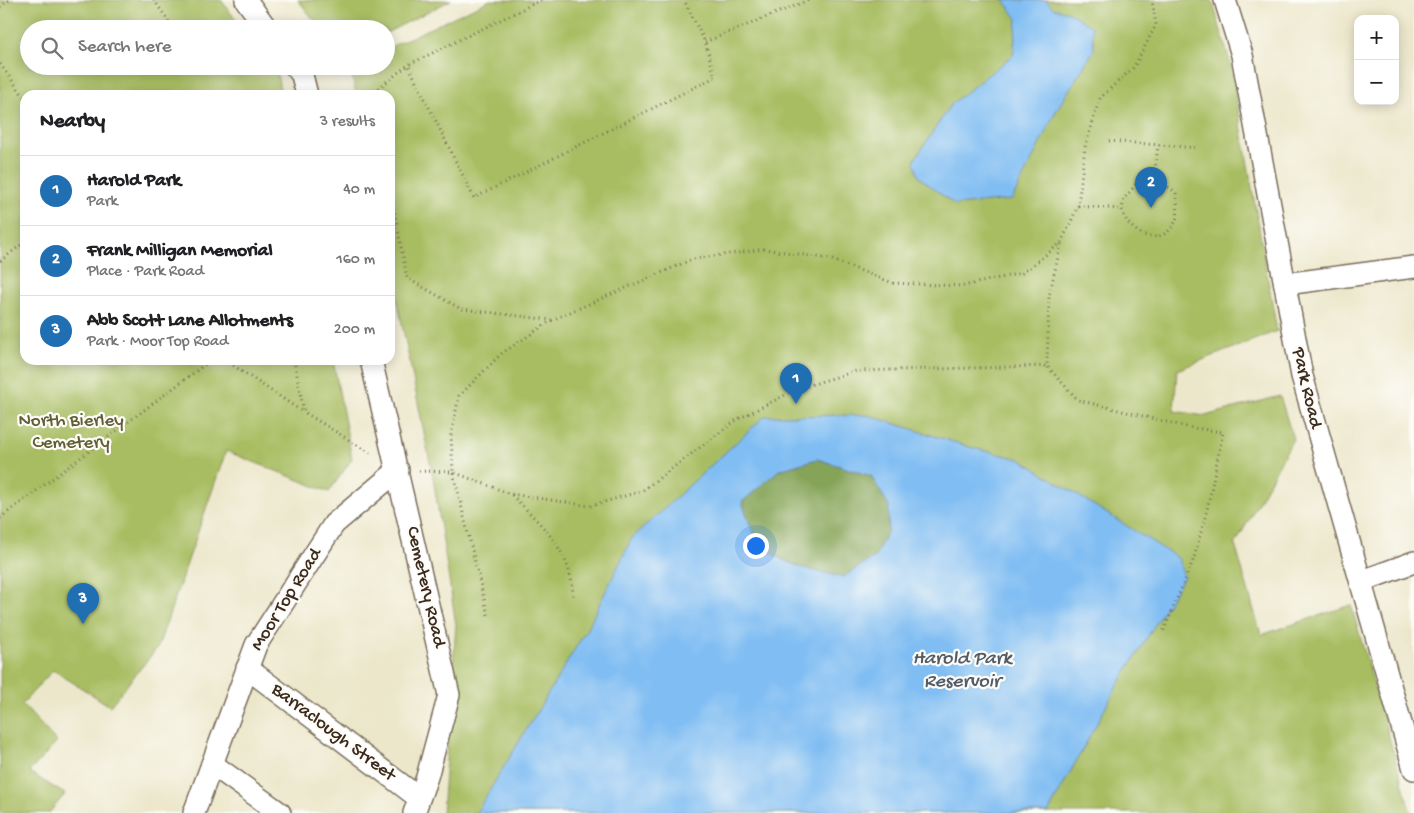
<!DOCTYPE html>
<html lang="en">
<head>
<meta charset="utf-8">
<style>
	body { margin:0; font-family:"Gochi Hand",sans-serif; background:#f6f6f6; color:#202124 }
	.controls { position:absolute; right:15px; top:15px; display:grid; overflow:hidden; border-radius:10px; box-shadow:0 2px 12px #0003 }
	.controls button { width:45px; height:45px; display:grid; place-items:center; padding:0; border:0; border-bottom:1px solid #e0e0e0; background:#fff; color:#202124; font:25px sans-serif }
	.you { position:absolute; left:755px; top:545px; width:18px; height:18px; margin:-12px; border:4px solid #fff; border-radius:50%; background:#1a73e8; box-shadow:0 0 0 8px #1a73e833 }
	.badge { display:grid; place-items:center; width:32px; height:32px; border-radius:50%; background:#1f6fb2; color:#fff; font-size:16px; font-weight:700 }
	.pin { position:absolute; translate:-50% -41px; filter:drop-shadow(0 1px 2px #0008) }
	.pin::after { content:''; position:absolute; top:26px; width:18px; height:15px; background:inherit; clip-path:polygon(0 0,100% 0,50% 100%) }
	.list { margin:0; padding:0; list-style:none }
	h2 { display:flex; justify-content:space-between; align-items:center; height:65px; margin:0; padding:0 20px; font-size:21px }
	h2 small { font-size:16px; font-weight:400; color:#757577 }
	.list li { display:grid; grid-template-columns:32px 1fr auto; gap:15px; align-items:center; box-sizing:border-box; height:70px; padding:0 20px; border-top:1px solid #e0e0e0 }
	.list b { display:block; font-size:19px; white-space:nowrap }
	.list p { margin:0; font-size:16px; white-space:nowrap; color:#757577 }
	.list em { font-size:16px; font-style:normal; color:#757577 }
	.icon { flex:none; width:28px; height:28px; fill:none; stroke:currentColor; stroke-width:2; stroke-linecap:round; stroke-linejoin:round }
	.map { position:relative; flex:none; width:1414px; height:813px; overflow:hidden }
	.search { position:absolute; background:#fff; box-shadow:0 2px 12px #0003; left:20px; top:20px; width:375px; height:55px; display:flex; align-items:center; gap:12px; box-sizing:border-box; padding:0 18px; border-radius:28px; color:#757577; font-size:19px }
	.panel { position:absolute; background:#fff; box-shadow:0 2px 12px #0003; left:20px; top:90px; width:375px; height:275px; border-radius:15px }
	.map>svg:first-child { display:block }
</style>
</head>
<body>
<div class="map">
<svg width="1414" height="813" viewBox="0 0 1414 813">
	<rect width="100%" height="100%" fill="#fdfcf7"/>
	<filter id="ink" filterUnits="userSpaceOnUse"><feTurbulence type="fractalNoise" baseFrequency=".02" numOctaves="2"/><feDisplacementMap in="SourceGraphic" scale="10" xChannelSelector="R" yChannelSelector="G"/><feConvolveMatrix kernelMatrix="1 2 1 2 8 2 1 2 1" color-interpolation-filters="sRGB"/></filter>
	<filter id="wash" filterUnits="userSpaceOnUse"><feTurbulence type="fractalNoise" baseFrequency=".0096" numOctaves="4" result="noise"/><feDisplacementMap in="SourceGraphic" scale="20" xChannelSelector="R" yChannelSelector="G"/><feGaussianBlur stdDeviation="1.12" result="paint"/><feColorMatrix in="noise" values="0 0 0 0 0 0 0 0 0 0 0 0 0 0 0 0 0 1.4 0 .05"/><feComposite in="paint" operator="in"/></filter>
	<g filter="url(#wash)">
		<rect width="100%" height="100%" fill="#ece7cb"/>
		<g fill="#a8bd62" stroke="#727440">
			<path d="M 0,0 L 221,0 L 243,29 L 29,29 L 29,66 L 272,66 L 277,73 L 281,95 L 25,95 L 25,360 L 333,360 L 352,459 L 329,492 L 226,451 L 158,647 L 110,706 L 53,670 L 22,704 L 57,742 L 29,772 L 65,794 L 49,813 L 0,813 Z"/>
			<path d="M 298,0 L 451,0 L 386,33 L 386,29 L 321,29 Z"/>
			<path d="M 490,0 L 1212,0 L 1230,62 L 1277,331 L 1177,370 L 1174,411 L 1205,416 L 1280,396 L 1293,439 L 1235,545 L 1261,635 L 1351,605 L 1411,813 L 442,813 L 456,625 L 433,477 L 390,265 L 390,95 L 356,95 L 350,66 L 386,66 L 386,49 Z"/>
		</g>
		<path fill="#86a458" stroke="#60673b" d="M 817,459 L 871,476 L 889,506 L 888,530 L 875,557 L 843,577 C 812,571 772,564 754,534 C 749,525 746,512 742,502 L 779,470 Z"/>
		<g fill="#80bdf3" stroke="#5e7488" fill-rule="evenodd">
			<path d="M 1004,0 L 1046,0 L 1053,8 L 1069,12 L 1092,27 L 1094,50 L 1056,111 L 1012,200 L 955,205 L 919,177 L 914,161 L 951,104 L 1013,55 L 1017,19 Z"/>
			<path d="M 867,415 L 973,448 L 1020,459 L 1178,558 L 1184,577 L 1114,692 L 1048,813 L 476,813 L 587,629 L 632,538 L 765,416 ZM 817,459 L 871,476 L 889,506 L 888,530 L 875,557 L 843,577 C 812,571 772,564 755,535 C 749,525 746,512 742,502 L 779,470 Z"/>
		</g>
	</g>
	<g filter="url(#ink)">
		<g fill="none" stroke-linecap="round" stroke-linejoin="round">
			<g stroke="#796c5b" stroke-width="24">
				<g id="minor">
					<path d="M 246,0 L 267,29"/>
					<path d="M 1225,0 L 1242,55 L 1302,376 L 1414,769"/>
					<path d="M 295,66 L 302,75 L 307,95"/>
					<path d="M 1285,284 L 1414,267"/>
					<path d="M 371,360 L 449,695 L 427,777 L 414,813"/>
					<path d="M 1362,581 L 1414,562"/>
					<path d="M 247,668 L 419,798"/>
					<path d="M 212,764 L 280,813"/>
					<path d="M 194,813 L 256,645 L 334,524 L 398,470"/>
				</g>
			</g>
			<g stroke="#796c5b" stroke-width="3" stroke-dasharray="1 4" stroke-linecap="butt">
				<path d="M 154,0 L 174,29"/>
				<path d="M 541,0 L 408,65 L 474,198 L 715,77 L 705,42 L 684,0"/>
				<path d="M 0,7 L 9,0"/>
				<path d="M 705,42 L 809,0"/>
				<path d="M 0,64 L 25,98"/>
				<path d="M 218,95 L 222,92 L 225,95"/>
				<path d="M 373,95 L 372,93 L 408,65"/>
				<path d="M 1109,141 L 1198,148"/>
				<path d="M 1154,180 L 1158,145"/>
				<path d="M 390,188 L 407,278 L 461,309 L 552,320 L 693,259 L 765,249 L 830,259 L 893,283 L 963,286 L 1022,273 L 1061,243 L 1078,206 L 1085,147 L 1100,98 L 1134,67 L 1156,25 L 1152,0"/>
				<path d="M 1078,206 L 1122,209 C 1127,235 1164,250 1176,220 C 1179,212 1177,201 1176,193 C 1162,181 1154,179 1136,184 L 1124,199 L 1122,209"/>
				<path d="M 1061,244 L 1049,296 L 1047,366 L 1078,400 L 1187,427 L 1223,432 L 1207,510 L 1194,558 L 1163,632"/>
				<path d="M 0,261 L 25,242"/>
				<path d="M 552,320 L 501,354 L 459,396 L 451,435 L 453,472 L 511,494 L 590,506 L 642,491 L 738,419 L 797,389 L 856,371 L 1047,366"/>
				<path d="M 225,360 L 303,412"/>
				<path d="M 294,360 L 304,412 L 370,453"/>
				<path d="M 419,471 L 453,472 L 488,615"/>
				<path d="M 512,495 C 542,526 572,550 573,597"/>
				<path d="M 0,518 L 211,360"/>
			</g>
			<use href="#minor" stroke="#fff" stroke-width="21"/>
		</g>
	</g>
	<g text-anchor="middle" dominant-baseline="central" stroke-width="4.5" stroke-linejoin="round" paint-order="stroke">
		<g font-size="19" fill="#3b2a1e" stroke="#fdfcf7">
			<text transform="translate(1306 388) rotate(77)">Park Road</text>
			<text transform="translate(425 587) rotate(77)">Cemetery Road</text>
			<text transform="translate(287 600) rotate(-58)">Moor Top Road</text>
			<text transform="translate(333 733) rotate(37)">Barraclough Street</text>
		</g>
		<g font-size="19" fill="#615d36" stroke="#fdfcf7">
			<text x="71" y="421">North Bierley<tspan x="71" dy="22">Cemetery</tspan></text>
		</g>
		<g font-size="20" font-style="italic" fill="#535d69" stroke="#fdfcf7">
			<text x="962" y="659">Harold Park<tspan x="962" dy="23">Reservoir</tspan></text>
		</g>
	</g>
</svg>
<div class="controls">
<button>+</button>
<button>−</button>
</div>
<div class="you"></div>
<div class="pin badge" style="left:796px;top:404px">1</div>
<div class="pin badge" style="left:1151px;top:208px">2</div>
<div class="pin badge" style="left:83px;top:624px">3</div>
<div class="search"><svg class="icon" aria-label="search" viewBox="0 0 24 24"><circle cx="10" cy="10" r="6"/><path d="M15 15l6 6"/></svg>Search here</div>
<section class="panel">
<h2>Nearby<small>3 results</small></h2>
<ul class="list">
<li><span class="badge">1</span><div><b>Harold Park</b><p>Park</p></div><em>40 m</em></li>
<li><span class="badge">2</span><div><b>Frank Milligan Memorial</b><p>Place · Park Road</p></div><em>160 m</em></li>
<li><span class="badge">3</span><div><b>Abb Scott Lane Allotments</b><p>Park · Moor Top Road</p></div><em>200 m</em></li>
</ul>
</section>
</div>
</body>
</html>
